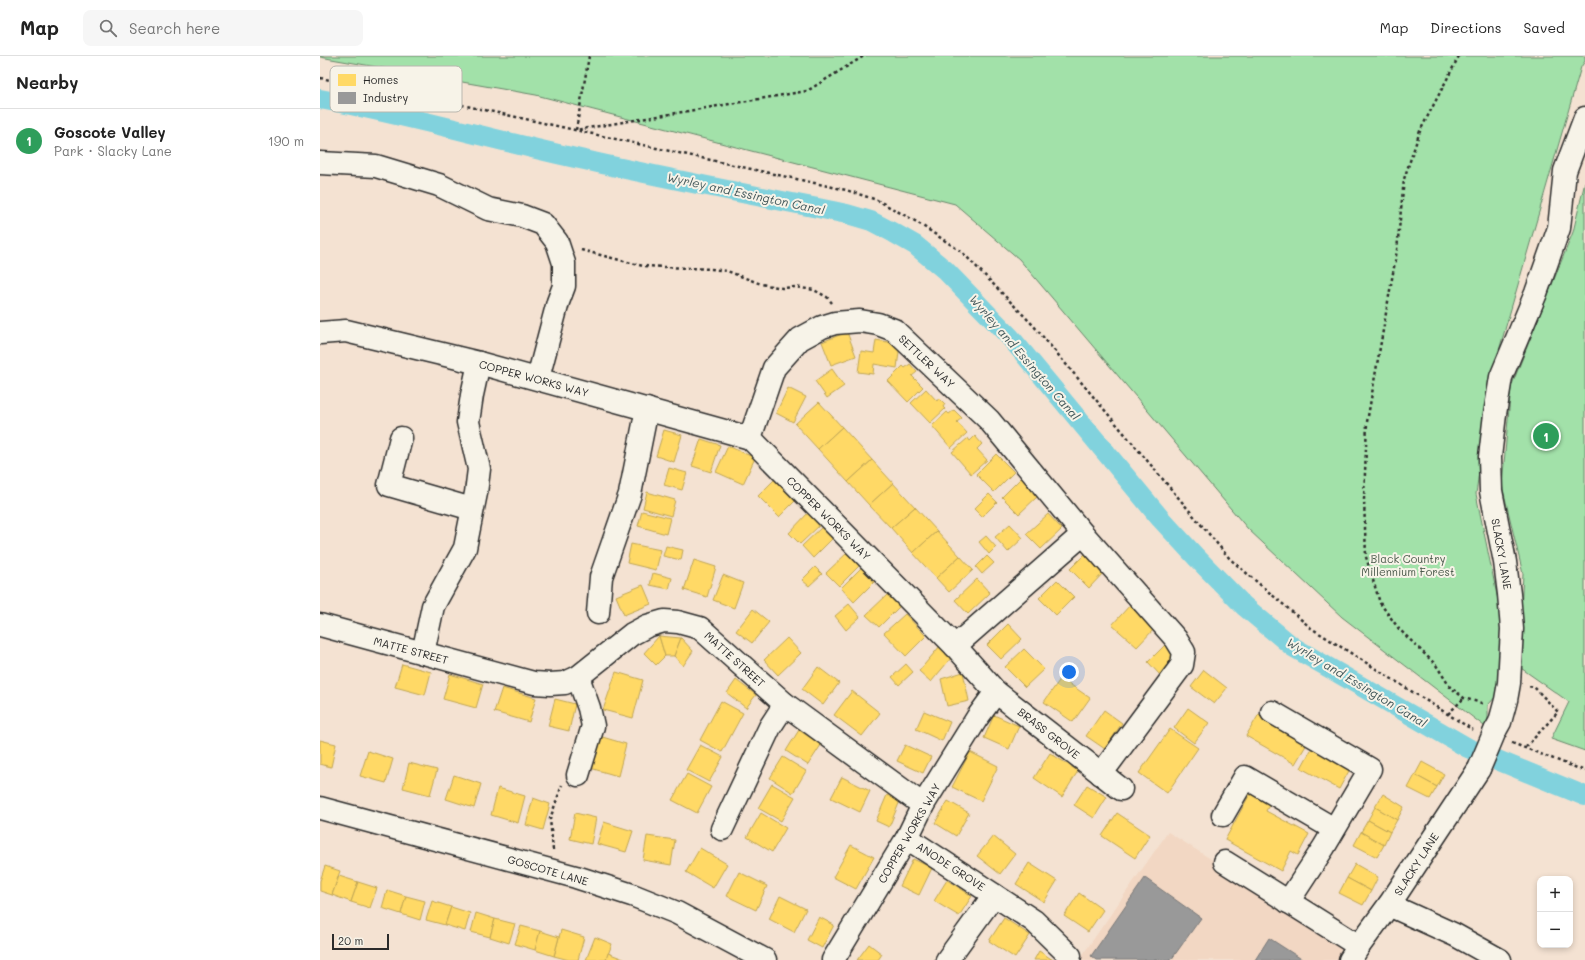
<!DOCTYPE html>
<html lang="en">
<head>
<meta charset="utf-8">
<style>
	body { margin:0; font-family:Mali,sans-serif; background:#f6f6f6; color:#222 }
	.controls { position:absolute; right:12px; bottom:12px; display:grid; overflow:hidden; border-radius:8px; box-shadow:0 2px 6px #0003 }
	.controls button { width:36px; height:36px; display:grid; place-items:center; padding:0; border:0; border-bottom:1px solid #e0e0e0; background:#fff; color:#222; font:20px sans-serif }
	.scale { position:absolute; left:12px; bottom:10px; width:57px; box-sizing:border-box; padding-left:4px; border:2px solid #2b2b2b; border-top:0; font-size:11px; line-height:14px; white-space:nowrap; color:#2b2b2b; -webkit-text-stroke:3px #f7f3e8; paint-order:stroke }
	.you { position:absolute; left:749px; top:616px; width:14px; height:14px; margin:-10px; border:3px solid #fff; border-radius:50%; background:#1a73e8; box-shadow:0 0 0 6px #1a73e833 }
	.badge { display:grid; place-items:center; width:26px; height:26px; border-radius:50%; background:#0b8043; color:#fff; font-size:13px; font-weight:700 }
	.pin { position:absolute; translate:-50% -50%; border:2px solid #fff; box-shadow:0 1px 4px #0006 }
	.list { margin:0; padding:0; list-style:none }
	h2 { display:flex; justify-content:space-between; align-items:center; height:52px; margin:0; padding:0 16px; font-size:17px }
	h2 small { font-size:13px; font-weight:400; color:#767676 }
	.list li { display:grid; grid-template-columns:26px 1fr auto; gap:12px; align-items:center; box-sizing:border-box; height:64px; padding:0 16px; border-top:1px solid #e0e0e0 }
	.list b { display:block; font-size:15px; white-space:nowrap }
	.list p { margin:0; font-size:13px; white-space:nowrap; color:#767676 }
	.list em { font-size:13px; font-style:normal; color:#767676 }
	.icon { flex:none; width:22px; height:22px; fill:none; stroke:currentColor; stroke-width:2; stroke-linecap:round; stroke-linejoin:round }
	.map { position:relative; flex:none; width:1265px; height:904px; overflow:hidden }
	header { display:flex; align-items:center; gap:24px; box-sizing:border-box; height:56px; padding:0 20px; background:#fff; border-bottom:1px solid #e0e0e0 }
	header strong { font-size:19px }
	nav { display:flex; gap:22px; margin-inline-start:auto; font-size:14px }
	.search { width:280px; height:36px; background:#f6f6f6; display:flex; align-items:center; gap:10px; box-sizing:border-box; padding:0 14px; border-radius:8px; color:#767676; font-size:15px }
	main { display:flex }
	aside { flex:1; background:#fff }
	.map>svg:first-child { display:block }
</style>
</head>
<body>
<header>
<strong>Map</strong>
<div class="search"><svg class="icon" aria-label="search" viewBox="0 0 24 24"><circle cx="10" cy="10" r="6"/><path d="M15 15l6 6"/></svg>Search here</div>
<nav><a>Map</a><a>Directions</a><a>Saved</a></nav>
</header>
<main>
<aside>
<h2>Nearby<small></small></h2>
<ul class="list">
<li><span class="badge" style="background:#2e9e5b">1</span><div><b>Goscote Valley</b><p>Park · Slacky Lane</p></div><em>190 m</em></li>
</ul>
</aside>
<div class="map">
<svg width="1265" height="904" viewBox="0 0 1265 904">
	<rect width="100%" height="100%" fill="#f4e2d2"/>
	<filter id="ink" filterUnits="userSpaceOnUse"><feTurbulence type="fractalNoise" baseFrequency=".025" numOctaves="2"/><feDisplacementMap in="SourceGraphic" scale="8" xChannelSelector="R" yChannelSelector="G"/><feConvolveMatrix kernelMatrix="1 2 1 2 8 2 1 2 1" color-interpolation-filters="sRGB"/></filter>
	<g filter="url(#ink)">
		<path fill="#f2d7c3" d="M 848,776 L 1032,892 L 1024,904 L 759,904 Z"/>
		<g fill="#a2e1a9" stroke="#66866a">
			<path d="M 0,0 L 1265,0 L 1265,5 L 1261,11 L 1171,322 L 1156,438 L 1185,578 L 1178,638 L 1168,649 L 1168,673 L 1022,561 L 928,473 L 699,203 L 635,148 L 216,39 L 0,1 Z"/>
			<path d="M 1265,126 L 1265,695 L 1231,683 L 1249,646 L 1198,610 L 1203,518 L 1182,429 L 1191,331 L 1253,176 Z"/>
		</g>
		<g fill="#ffd966" stroke="#bfa554">
			<path d="M 527,276 L 536,300 L 511,309 L 502,286 Z"/>
			<path d="M 556,284 L 580,288 L 577,312 L 554,308 L 553,318 L 538,316 L 541,295 L 554,297 Z"/>
			<path d="M 590,308 L 597,316 L 592,320 L 603,331 L 588,346 L 568,325 L 583,310 L 585,312 Z"/>
			<path d="M 512,313 L 524,330 L 507,342 L 495,325 Z"/>
			<path d="M 468,332 L 486,341 L 473,366 L 456,357 Z"/>
			<path d="M 606,333 L 617,345 L 619,342 L 625,348 L 623,351 L 625,353 L 610,367 L 591,347 Z"/>
			<path d="M 499,346 L 522,371 L 498,393 L 475,368 Z"/>
			<path d="M 634,354 L 642,362 L 637,366 L 647,377 L 631,392 L 612,370 L 627,356 L 629,358 Z"/>
			<path d="M 522,371 L 552,404 L 528,426 L 498,393 Z"/>
			<path d="M 344,374 L 362,379 L 354,406 L 336,400 Z"/>
			<path d="M 655,380 L 662,388 L 657,393 L 667,404 L 651,418 L 632,396 L 648,382 L 650,385 Z"/>
			<path d="M 381,383 L 400,389 L 391,416 L 372,410 Z"/>
			<path d="M 408,390 L 435,402 L 423,428 L 396,416 Z"/>
			<path d="M 676,398 L 694,416 L 674,436 L 656,418 Z"/>
			<path d="M 552,404 L 573,427 L 549,449 L 528,426 Z"/>
			<path d="M 349,412 L 367,417 L 362,434 L 344,429 Z"/>
			<path d="M 457,421 L 478,442 L 459,461 L 438,440 Z"/>
			<path d="M 702,421 L 719,439 L 699,458 L 682,441 Z"/>
			<path d="M 573,427 L 595,451 L 571,472 L 549,449 Z"/>
			<path d="M 327,436 L 355,444 L 351,460 L 323,452 Z"/>
			<path d="M 669,438 L 677,446 L 662,461 L 654,453 Z"/>
			<path d="M 595,451 L 617,475 L 593,497 L 571,472 Z"/>
			<path d="M 322,455 L 350,462 L 346,478 L 318,470 Z"/>
			<path d="M 489,456 L 501,468 L 480,488 L 469,477 Z"/>
			<path d="M 728,458 L 742,473 L 721,493 L 706,478 Z"/>
			<path d="M 690,468 L 703,482 L 688,496 L 675,481 Z"/>
			<path d="M 503,470 L 514,481 L 493,502 L 482,490 Z"/>
			<path d="M 617,475 L 640,500 L 616,522 L 593,497 Z"/>
			<path d="M 666,480 L 676,491 L 669,498 L 659,486 Z"/>
			<path d="M 311,488 L 341,494 L 336,514 L 307,507 Z"/>
			<path d="M 346,490 L 363,494 L 361,504 L 343,500 Z"/>
			<path d="M 529,495 L 541,508 L 519,530 L 506,517 Z"/>
			<path d="M 767,496 L 785,515 L 769,532 L 750,513 Z"/>
			<path d="M 640,500 L 653,514 L 629,536 L 616,522 Z"/>
			<path d="M 667,500 L 674,507 L 662,518 L 656,511 Z"/>
			<path d="M 374,504 L 396,511 L 387,541 L 364,534 Z"/>
			<path d="M 543,510 L 556,524 L 534,546 L 521,532 Z"/>
			<path d="M 495,511 L 502,518 L 489,530 L 482,524 Z"/>
			<path d="M 333,517 L 352,522 L 349,533 L 330,529 Z"/>
			<path d="M 403,519 L 423,527 L 414,552 L 393,544 Z"/>
			<path d="M 657,523 L 670,537 L 648,558 L 635,544 Z"/>
			<path d="M 737,524 L 754,541 L 736,559 L 719,542 Z"/>
			<path d="M 323,529 L 331,548 L 304,559 L 296,540 Z"/>
			<path d="M 568,538 L 580,550 L 559,571 L 546,559 Z"/>
			<path d="M 529,548 L 540,561 L 526,574 L 515,560 Z"/>
			<path d="M 810,549 L 835,572 L 817,591 L 792,569 Z"/>
			<path d="M 433,553 L 449,566 L 432,587 L 416,575 Z"/>
			<path d="M 585,558 L 606,580 L 586,600 L 564,577 Z"/>
			<path d="M 688,568 L 702,583 L 681,603 L 667,589 Z"/>
			<path d="M 339,580 L 345,600 L 336,609 L 324,597 Z"/>
			<path d="M 339,580 L 361,582 L 354,600 L 345,600 Z"/>
			<path d="M 361,582 L 373,595 L 363,610 L 354,600 Z"/>
			<path d="M 467,582 L 481,597 L 458,619 L 444,604 Z"/>
			<path d="M 848,586 L 860,599 L 840,619 L 828,606 Z"/>
			<path d="M 620,590 L 632,601 L 611,626 L 599,615 Z"/>
			<path d="M 704,593 L 724,613 L 705,631 L 685,611 Z"/>
			<path d="M 82,608 L 111,616 L 105,639 L 75,631 Z"/>
			<path d="M 586,608 L 593,616 L 579,629 L 572,621 Z"/>
			<path d="M 498,611 L 519,627 L 503,649 L 482,633 Z"/>
			<path d="M 884,614 L 907,632 L 894,648 L 871,631 Z"/>
			<path d="M 296,616 L 323,624 L 313,662 L 283,654 Z"/>
			<path d="M 643,616 L 649,645 L 627,650 L 621,623 Z"/>
			<path d="M 130,618 L 163,628 L 156,652 L 123,643 Z"/>
			<path d="M 741,622 L 770,642 L 753,666 L 724,646 Z"/>
			<path d="M 416,624 L 436,639 L 426,652 L 407,637 Z"/>
			<path d="M 182,632 L 216,642 L 209,666 L 174,656 Z"/>
			<path d="M 532,635 L 560,657 L 542,680 L 514,659 Z"/>
			<path d="M 235,643 L 255,648 L 249,675 L 228,670 Z"/>
			<path d="M 401,645 L 423,657 L 402,696 L 380,684 Z"/>
			<path d="M 868,652 L 889,667 L 874,687 L 854,672 Z"/>
			<path d="M 784,654 L 802,667 L 785,693 L 766,680 Z"/>
			<path d="M 604,655 L 630,666 L 622,685 L 596,673 Z"/>
			<path d="M 939,658 L 988,686 L 975,708 L 926,680 Z"/>
			<path d="M 674,659 L 699,670 L 689,693 L 664,682 Z"/>
			<path d="M 850,673 L 878,692 L 847,737 L 819,717 Z"/>
			<path d="M 479,674 L 501,689 L 488,709 L 466,695 Z"/>
			<path d="M 279,680 L 306,688 L 298,720 L 270,712 Z"/>
			<path d="M 0,684 L 16,688 L 11,711 L 0,708 Z"/>
			<path d="M 380,689 L 403,701 L 389,726 L 366,714 Z"/>
			<path d="M 585,689 L 611,701 L 603,717 L 577,705 Z"/>
			<path d="M 992,692 L 1030,713 L 1019,733 L 981,712 Z"/>
			<path d="M 48,695 L 73,703 L 66,727 L 40,720 Z"/>
			<path d="M 650,696 L 678,710 L 661,745 L 632,731 Z"/>
			<path d="M 730,697 L 758,715 L 742,741 L 714,722 Z"/>
			<path d="M 463,701 L 486,715 L 473,737 L 450,722 Z"/>
			<path d="M 1102,706 L 1124,718 L 1117,731 L 1095,719 Z"/>
			<path d="M 89,707 L 117,714 L 110,739 L 83,732 Z"/>
			<path d="M 367,718 L 391,731 L 377,757 L 352,744 Z"/>
			<path d="M 134,719 L 161,728 L 154,752 L 126,743 Z"/>
			<path d="M 1095,719 L 1117,731 L 1110,743 L 1088,732 Z"/>
			<path d="M 522,721 L 550,735 L 540,756 L 511,742 Z"/>
			<path d="M 452,728 L 475,741 L 461,765 L 438,752 Z"/>
			<path d="M 767,729 L 787,741 L 774,762 L 754,749 Z"/>
			<path d="M 178,732 L 205,740 L 198,767 L 171,759 Z"/>
			<path d="M 931,736 L 950,747 L 946,755 L 989,778 L 978,799 L 971,795 L 961,815 L 905,784 Z"/>
			<path d="M 1063,738 L 1084,751 L 1077,764 L 1055,751 Z"/>
			<path d="M 567,739 L 580,745 L 569,771 L 556,765 Z"/>
			<path d="M 213,742 L 230,748 L 223,774 L 206,769 Z"/>
			<path d="M 628,745 L 649,757 L 636,780 L 615,767 Z"/>
			<path d="M 1055,751 L 1077,764 L 1070,776 L 1048,764 Z"/>
			<path d="M 255,757 L 276,762 L 271,788 L 250,783 Z"/>
			<path d="M 441,757 L 466,772 L 452,796 L 427,781 Z"/>
			<path d="M 797,757 L 830,779 L 815,802 L 782,780 Z"/>
			<path d="M 1048,764 L 1070,776 L 1064,789 L 1041,776 Z"/>
			<path d="M 284,766 L 313,775 L 306,796 L 277,788 Z"/>
			<path d="M 1041,776 L 1064,789 L 1057,801 L 1034,789 Z"/>
			<path d="M 327,780 L 355,784 L 351,809 L 323,804 Z"/>
			<path d="M 673,780 L 695,798 L 680,818 L 657,800 Z"/>
			<path d="M 531,789 L 554,801 L 536,833 L 513,821 Z"/>
			<path d="M 380,792 L 407,808 L 393,832 L 366,816 Z"/>
			<path d="M 593,803 L 612,812 L 599,839 L 580,830 Z"/>
			<path d="M 709,807 L 737,825 L 724,846 L 696,828 Z"/>
			<path d="M 1035,808 L 1058,821 L 1051,835 L 1027,822 Z"/>
			<path d="M 5,810 L 20,815 L 12,839 L 0,835 L 0,825 Z"/>
			<path d="M 419,816 L 447,830 L 436,854 L 407,840 Z"/>
			<path d="M 19,820 L 38,826 L 31,846 L 12,839 Z"/>
			<path d="M 1027,822 L 1051,835 L 1043,849 L 1019,837 Z"/>
			<path d="M 627,824 L 652,840 L 639,860 L 614,845 Z"/>
			<path d="M 38,826 L 57,832 L 50,852 L 31,846 Z"/>
			<path d="M 67,834 L 86,840 L 81,858 L 62,852 Z"/>
			<path d="M 759,837 L 783,854 L 768,876 L 744,860 Z"/>
			<path d="M 86,840 L 105,845 L 100,864 L 81,858 Z"/>
			<path d="M 460,840 L 486,853 L 474,876 L 449,863 Z"/>
			<path d="M 112,845 L 131,851 L 125,869 L 106,864 Z"/>
			<path d="M 131,851 L 150,857 L 145,875 L 125,869 Z"/>
			<path d="M 156,857 L 175,863 L 170,881 L 151,876 Z"/>
			<path d="M 499,861 L 514,869 L 502,892 L 487,884 Z"/>
			<path d="M 684,862 L 710,879 L 695,902 L 669,885 Z"/>
			<path d="M 175,863 L 195,868 L 189,887 L 170,881 Z"/>
			<path d="M 201,870 L 220,875 L 215,894 L 195,888 Z"/>
			<path d="M 241,874 L 264,881 L 258,904 L 249,904 L 234,900 Z"/>
			<path d="M 220,875 L 239,881 L 234,900 L 215,894 Z"/>
			<path d="M 275,881 L 292,888 L 286,904 L 266,904 Z"/>
			<path d="M 549,888 L 562,898 L 558,904 L 537,904 Z"/>
			<path d="M 719,895 L 733,904 L 714,904 Z"/>
			<path d="M 288,897 L 306,904 L 286,904 Z"/>
		</g>
		<g fill="#999" stroke="#787878">
			<path d="M 825,822 L 881,862 L 851,904 L 776,904 L 771,900 Z"/>
			<path d="M 949,882 L 983,904 L 935,904 Z"/>
		</g>
		<g fill="none" stroke-linecap="round" stroke-linejoin="round">
			<path stroke="#81d2dd" stroke-width="20" d="M 0,43 C 88,59 173,84 260,103 C 348,123 438,140 527,158 L 551,165 L 574,177 L 595,189 L 625,214 L 690,281 L 840,462 L 876,501 L 924,550 L 973,591 L 1148,692 L 1265,740"/>
			<g stroke="#2b2b2b" stroke-width="25">
				<g id="minor">
					<path d="M 0,107 L 56,110 L 119,129 L 168,153 L 202,160 L 223,168 L 237,186 L 244,207 L 244,230 L 238,246 L 218,322"/>
					<path d="M 0,277 L 26,275 L 159,307 L 430,382 L 635,590 L 676,636 L 657,662 L 603,749 L 587,782 L 513,904"/>
					<path d="M 81,382 L 69,429 L 152,453"/>
					<path d="M 430,382 L 454,312 L 480,283 L 502,271 L 515,267 L 540,265 L 558,268 L 574,274 L 669,364 L 763,478 L 856,583 L 864,596 L 862,609 L 781,718"/>
					<path d="M 278,557 L 281,521 L 310,438 L 327,353"/>
					<path d="M 0,569 L 214,627 L 230,628 L 245,627 L 258,621 L 312,578 L 327,570 L 344,565 L 358,566 L 380,572 L 465,648 L 603,749"/>
					<path d="M 635,590 L 763,478"/>
					<path d="M 103,597 L 113,550 L 145,492 L 156,437 L 159,413 L 148,366 L 152,339 L 159,307"/>
					<path d="M 676,636 L 801,733"/>
					<path d="M 952,656 L 1050,713 L 1004,791 L 968,846"/>
					<path d="M 1175,675 L 1180,666 L 1186,644 L 1189,627 L 1192,573 L 1189,538 L 1185,506 L 1171,435 L 1170,401 L 1175,358 L 1181,321 L 1216,237 L 1239,172 L 1245,115 L 1265,62"/>
					<path d="M 258,719 L 273,670 L 269,652 L 258,621"/>
					<path d="M 0,752 L 256,821 L 312,839 L 357,857 L 445,904"/>
					<path d="M 903,759 L 925,721 L 1014,773"/>
					<path d="M 402,773 L 450,671 L 465,648"/>
					<path d="M 587,782 L 714,865 L 750,900"/>
					<path d="M 905,806 L 1039,890"/>
					<path d="M 1069,849 L 1135,879 L 1180,904"/>
					<path d="M 627,904 L 674,839"/>
					<path d="M 1030,904 L 1039,890 L 1069,849 L 1159,713"/>
				</g>
			</g>
			<g stroke="#2b2b2b" stroke-width="2.5" stroke-dasharray="3 3" stroke-linecap="butt">
				<path d="M 269,0 L 256,74 L 487,35 L 544,0"/>
				<path d="M 1139,0 L 1100,75 L 1084,123 L 1077,194 L 1047,366 L 1044,442 L 1046,501 L 1060,547 L 1079,573 L 1116,609 L 1130,631 L 1144,642 L 1165,648"/>
				<path d="M 0,22 L 142,49 L 526,134 L 557,144 L 595,165 L 642,196 L 713,269 L 910,503 L 991,572 L 1153,674"/>
				<path d="M 261,194 L 323,210 L 391,213 L 407,215 L 441,228 L 462,232 L 475,231 L 494,234 L 507,241 L 512,247"/>
				<path d="M 1128,658 L 1144,642"/>
				<path d="M 1192,687 L 1265,715"/>
				<path d="M 1206,691 L 1238,656 L 1214,631 L 1208,630"/>
				<path d="M 233,794 L 230,763 L 242,729"/>
			</g>
			<use href="#minor" stroke="#f7f3e8" stroke-width="22"/>
			<g stroke="#2b2b2b" stroke-width="25" stroke-linecap="butt">
				<path id="minor-bridge" d="M 1159,713 L 1175,675"/>
			</g>
			<use href="#minor-bridge" stroke="#f7f3e8" stroke-width="22"/>
		</g>
	</g>
	<g text-anchor="middle" dominant-baseline="central" stroke-width="4" stroke-linejoin="round" paint-order="stroke">
		<g font-size="11" fill="#2b2b2b" stroke="#f7f3e8">
			<text transform="translate(607 305) rotate(43)">SETTLER WAY</text>
			<text transform="translate(214 322) rotate(15)">COPPER WORKS WAY</text>
			<text transform="translate(509 462) rotate(45)">COPPER WORKS WAY</text>
			<text transform="translate(1182 498) rotate(80)">SLACKY LANE</text>
			<text transform="translate(91 594) rotate(15)">MATTE STREET</text>
			<text transform="translate(415 603) rotate(42)">MATTE STREET</text>
			<text transform="translate(729 677) rotate(38)">BRASS GROVE</text>
			<text transform="translate(589 777) rotate(-60)">COPPER WORKS WAY</text>
			<text transform="translate(1096 808) rotate(-57)">SLACKY LANE</text>
			<text transform="translate(631 810) rotate(33)">ANODE GROVE</text>
			<text transform="translate(228 814) rotate(16)">GOSCOTE LANE</text>
		</g>
		<g font-size="11" fill="#49584a" stroke="#f7f3e8">
			<text x="1088" y="502">Black Country<tspan x="1088" dy="13">Millennium Forest</tspan></text>
		</g>
		<g font-size="12" font-style="italic" fill="#405558" stroke="#f7f3e8">
			<text transform="translate(426 137) rotate(12)">Wyrley and Essington Canal</text>
			<text transform="translate(705 301) rotate(49)">Wyrley and Essington Canal</text>
			<text transform="translate(1037 626) rotate(31)">Wyrley and Essington Canal</text>
		</g>
	</g>
	<rect x="10" y="10" width="132" height="46" rx="6" fill="#f7f3e8" stroke="#bab7af" stroke-width="1"/>
	<rect x="18" y="18" width="18" height="12" fill="#ffd966"/>
	<rect x="18" y="36" width="18" height="12" fill="#999"/>
	<g font-size="11" fill="#2b2b2b">
		<text x="43" y="28">Homes</text>
		<text x="43" y="46">Industry</text>
	</g>
</svg>
<div class="controls">
<button>+</button>
<button>−</button>
</div>
<div class="scale">20 m</div>
<div class="you"></div>
<div class="pin badge" style="left:1226px;top:380px;background:#2e9e5b">1</div>
</div>
</main>
</body>
</html>
